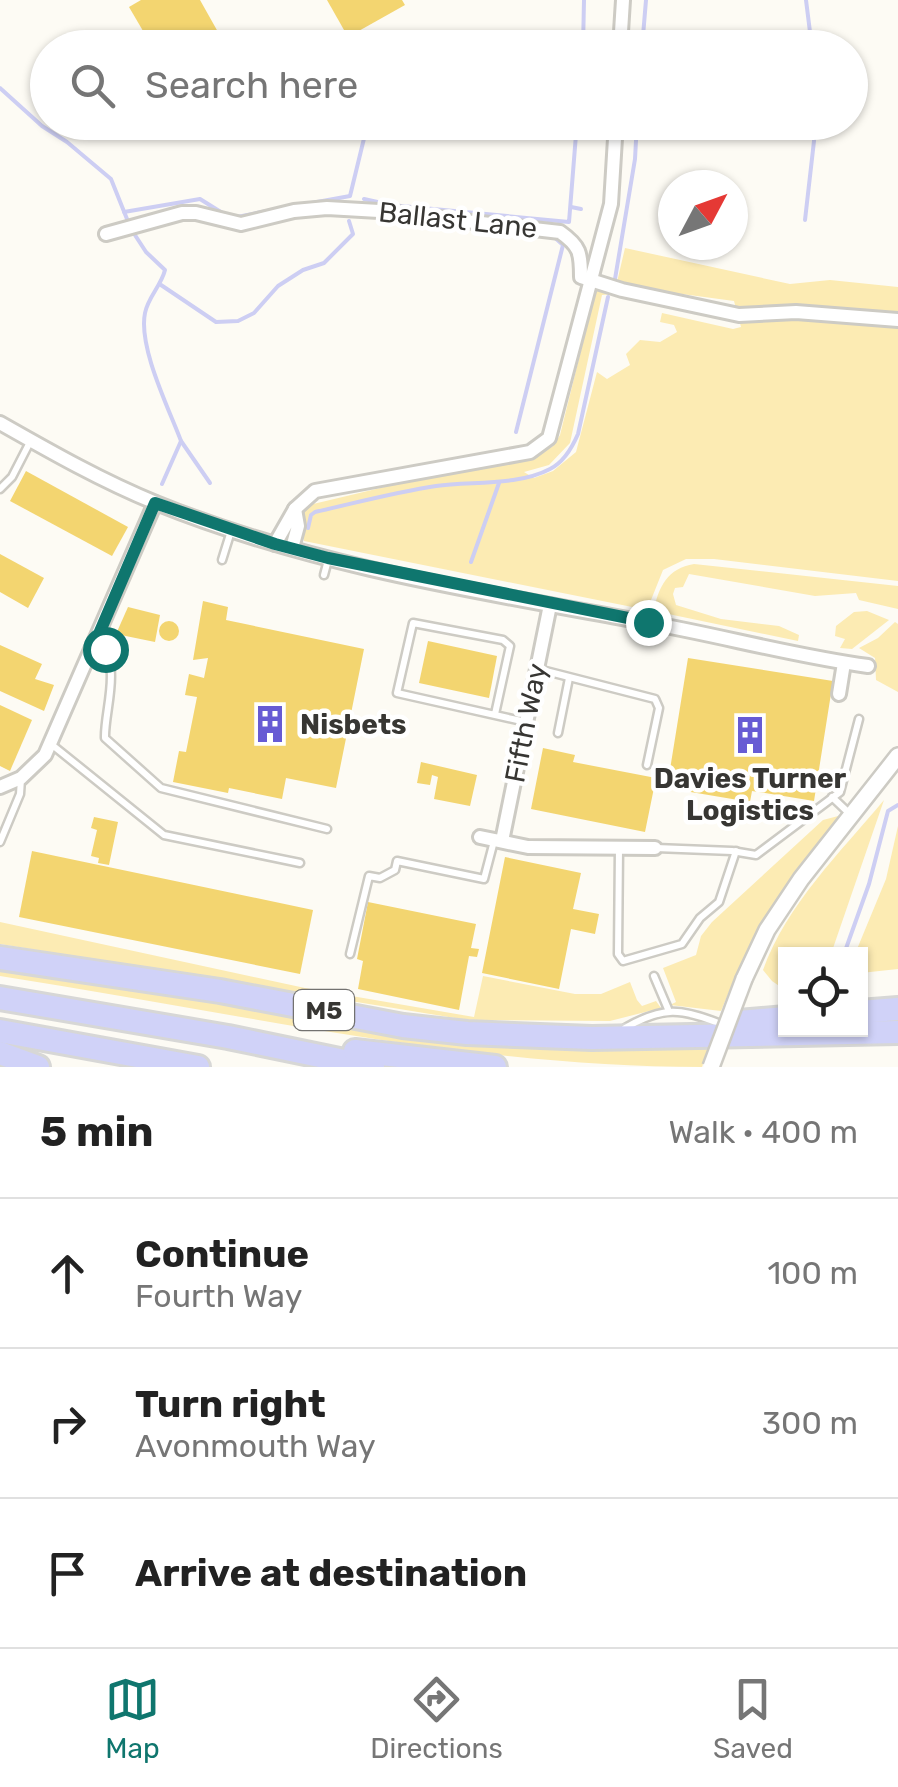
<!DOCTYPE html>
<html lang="en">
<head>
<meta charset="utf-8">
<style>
	body { margin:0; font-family:Rubik,sans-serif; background:#f6f6f6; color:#222 }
	.controls { position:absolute; right:30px; bottom:30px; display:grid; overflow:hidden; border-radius:0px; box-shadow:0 2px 8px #0004 }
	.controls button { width:90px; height:90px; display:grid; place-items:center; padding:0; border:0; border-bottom:2px solid #e0e0e0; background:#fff; color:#222; font:50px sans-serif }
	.compass { position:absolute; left:658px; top:170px; width:90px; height:90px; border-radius:50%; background:#fff; box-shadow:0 2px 8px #0004; rotate:49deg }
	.stop { position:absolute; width:30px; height:30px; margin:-22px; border:8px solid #0f766e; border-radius:50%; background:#fff }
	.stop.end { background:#0f766e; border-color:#fff; box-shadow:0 2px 10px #0008 }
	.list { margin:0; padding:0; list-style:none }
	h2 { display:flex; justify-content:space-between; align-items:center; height:130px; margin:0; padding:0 40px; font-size:42px }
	h2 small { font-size:32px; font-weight:400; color:#767676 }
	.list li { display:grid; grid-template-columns:65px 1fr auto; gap:30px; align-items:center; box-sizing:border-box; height:150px; padding:0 40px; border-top:2px solid #e0e0e0 }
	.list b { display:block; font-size:38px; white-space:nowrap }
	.list p { margin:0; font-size:32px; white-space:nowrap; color:#767676 }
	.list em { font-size:32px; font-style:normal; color:#767676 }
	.icon { flex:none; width:55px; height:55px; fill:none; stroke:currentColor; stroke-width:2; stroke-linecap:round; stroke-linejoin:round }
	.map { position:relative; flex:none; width:898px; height:1067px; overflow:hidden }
	.search { position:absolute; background:#fff; box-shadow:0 2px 8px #0004; left:30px; right:30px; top:30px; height:110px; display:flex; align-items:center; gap:25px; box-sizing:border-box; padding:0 35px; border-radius:55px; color:#767676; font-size:38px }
	.sheet { height:580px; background:#fff }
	nav { display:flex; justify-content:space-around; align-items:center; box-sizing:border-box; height:140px; border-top:2px solid #e0e0e0; background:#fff; font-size:28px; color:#767676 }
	nav a { display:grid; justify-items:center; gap:5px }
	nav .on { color:#0f766e }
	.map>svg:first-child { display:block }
</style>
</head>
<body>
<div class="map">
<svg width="898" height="1067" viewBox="0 0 898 1067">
	<rect width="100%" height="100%" fill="#fdfbf4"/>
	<g fill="#fcebb3">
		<path d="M 625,248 L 790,284 L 830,280 L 898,287 L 898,581 L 714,559 L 686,559 L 663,570 L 647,610 L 304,541 L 301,527 L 304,517 L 301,516 L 309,505 L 418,479 L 533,459 L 553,446 L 560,435 L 597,286 L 613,291 L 613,294 L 602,295 L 570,443 L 549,465 L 524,472 L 534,478 L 553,471 L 576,452 L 597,372 L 607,379 L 630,365 L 626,354 L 640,340 L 660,342 L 677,332 L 674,325 L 660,322 L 662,313 L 733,329 L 741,327 L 734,301 L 630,287 L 617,282 Z"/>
		<path d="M 694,564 L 898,586 L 898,609 L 859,600 L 856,593 L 815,596 L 689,574 L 683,587 L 675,588 L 673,594 L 676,605 L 721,619 L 779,626 L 799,635 L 798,641 L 654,611 C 658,587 668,568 694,564 Z"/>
		<path d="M 867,611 L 889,620 L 852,649 L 840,648 L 845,639 L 835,636 L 836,626 L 854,612 Z"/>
		<path d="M 895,622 L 898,624 L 898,692 L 876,680 L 875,658 L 859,648 L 878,638 Z"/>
		<path d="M 884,800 L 831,954 L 786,954 L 785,990 L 772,981 L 763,970 C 787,904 840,853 884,800 Z"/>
		<path d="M 842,815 L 843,820 L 766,920 L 738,970 L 721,1011 L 670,1005 L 676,1002 L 663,968 L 696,955 L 701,936 L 712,922 L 823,820 Z"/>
		<path d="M 898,826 L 898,969 L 861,973 L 860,954 L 855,954 L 886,879 Z"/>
		<path d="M 0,922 L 305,988 L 474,1017 L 483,976 L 575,994 L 601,994 L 630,982 L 637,1000 L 642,1006 L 656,1001 L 661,1008 L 610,1021 L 467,1020 L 0,944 Z"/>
		<path d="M 0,966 L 157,988 L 375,1028 L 709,1046 L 702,1067 C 465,1067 233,1012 0,976 Z"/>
	</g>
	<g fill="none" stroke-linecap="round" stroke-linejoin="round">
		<g stroke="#cdcef3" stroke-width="4">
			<path d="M 806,0 L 812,48"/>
			<path d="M 387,48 L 388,44"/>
			<path d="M 583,48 L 584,0"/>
			<path d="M 642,48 L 646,0"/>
			<path d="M 0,88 L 42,126 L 67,142 L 111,179 L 127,219"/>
			<path d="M 364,199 L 391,205 L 569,222 L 577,122"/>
			<path d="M 306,204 L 350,196 L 368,122"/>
			<path d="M 571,207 L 581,209"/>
			<path d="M 124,212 L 200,199 L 224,214"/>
			<path d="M 232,218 L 272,210"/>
			<path d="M 379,219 L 484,229"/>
			<path d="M 805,220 L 814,141 L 813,122"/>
			<path d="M 133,232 L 146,252 L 165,270 C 161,286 148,297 145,313 C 138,347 169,409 181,441 L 162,484"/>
			<path d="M 615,279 L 635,159 L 637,122"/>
			<path d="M 161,285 L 216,322 L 238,321 L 254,313 L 278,286 L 303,270 L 324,263 L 353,234 L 349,221"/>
			<path d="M 516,432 L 563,245 L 553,236"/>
			<path d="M 181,441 L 210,483"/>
			<path d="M 308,528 L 311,515 L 315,512 C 355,503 396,492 436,486 C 472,481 518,486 550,469 C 564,462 572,448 578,434 L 608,297"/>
			<path d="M 471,562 L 499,483"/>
			<path d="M 844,954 L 869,884 L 888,811 L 898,805"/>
		</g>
	</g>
	<g fill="#f3d570">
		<path d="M 141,0 L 200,0 L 227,48 L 153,48 L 129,7 Z"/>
		<path d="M 327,0 L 402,0 L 405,5 L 348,37 Z"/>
		<path d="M 26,471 L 128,527 L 112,556 L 10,501 Z"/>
		<path d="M 0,554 L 44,578 L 28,608 L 0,592 Z"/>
		<path d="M 203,601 L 228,607 L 226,620 L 364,649 L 336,788 L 286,778 L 282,799 L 229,788 L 228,793 L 173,782 L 179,751 L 186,752 L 197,697 L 185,695 L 189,674 L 204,678 L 208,658 L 193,660 Z"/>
		<path d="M 128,607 L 160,615 L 155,642 L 116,634 Z"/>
		<circle cx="169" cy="631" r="10"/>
		<path d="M 428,641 L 497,656 L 489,698 L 419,683 Z"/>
		<path d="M 0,645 L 42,664 L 35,679 L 54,685 L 44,711 L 0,691 Z"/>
		<path d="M 688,658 L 833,681 L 814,801 L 752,791 L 750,802 L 667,788 Z"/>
		<path d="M 0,705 L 32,720 L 10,771 L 0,766 Z"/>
		<path d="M 543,748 L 575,755 L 573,762 L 656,778 L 645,832 L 531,809 Z"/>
		<path d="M 421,762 L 477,775 L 470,806 L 434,799 L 438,777 L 432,775 L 430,785 L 417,783 Z"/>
		<path d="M 94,817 L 118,822 L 109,865 L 98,863 L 99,858 L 91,856 L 97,830 L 91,828 Z"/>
		<path d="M 32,851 L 313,910 L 300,974 L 19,917 Z"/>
		<path d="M 505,857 L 581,873 L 573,909 L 599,914 L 595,934 L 571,929 L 559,989 L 482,973 Z"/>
		<path d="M 368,902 L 476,924 L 471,948 L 479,949 L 477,957 L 469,956 L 459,1010 L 358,989 L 363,961 L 357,959 Z"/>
	</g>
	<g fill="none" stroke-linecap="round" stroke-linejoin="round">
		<g stroke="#cdcbc4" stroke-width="11">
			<g id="service">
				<path d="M 0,489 L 12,477 L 30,442"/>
				<path d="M 222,560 L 231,531"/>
				<path d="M 324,575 L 328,560"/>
				<path d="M 96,644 C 124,660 104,710 105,738 L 161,788 L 327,829"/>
				<path d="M 538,669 L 655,699 L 659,708 L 647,765"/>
				<path d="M 495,714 L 510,646 L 503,640 L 413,623 L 397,693 L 526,722"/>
				<path d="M 558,733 L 569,678"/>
				<path d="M 51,744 L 164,835 L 300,863"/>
				<path d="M 832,797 L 851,815"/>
				<path d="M 0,842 L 20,794 L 21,779"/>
				<path d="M 619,848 L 618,954 L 623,961 L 682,944 L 700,918 L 719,902 L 736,851"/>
				<path d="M 656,848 L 732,851 L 756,855 L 840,792 L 859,719"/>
				<path d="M 350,954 L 369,876 L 380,878 L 395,870 L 397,861 L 484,879 L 494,841"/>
				<path d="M 654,976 L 668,1009"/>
				<path d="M 625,1028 C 663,1006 681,1008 721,1024"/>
			</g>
		</g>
		<g stroke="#cdcbc4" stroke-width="18">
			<g id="minor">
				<path d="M 620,48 L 623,0"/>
				<path d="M 106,234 L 182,213 L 196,213 L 241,224 L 294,211 L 327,208 L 379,211 L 560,232 C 580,246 581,253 581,277 L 622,290 L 739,315 L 796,312 L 898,320"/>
				<path d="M 0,423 C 51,452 102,481 156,503 C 311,566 480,592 644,622 C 719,635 793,656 868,666"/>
				<path d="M 295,509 L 315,491 L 530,452 L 549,438 L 611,204 L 616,122"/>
				<path d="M 275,544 L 295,509 L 298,526 L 292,548"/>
				<path d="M 839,694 L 844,663"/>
				<path d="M 0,787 L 21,778 L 45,755 L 155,503"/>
				<path d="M 480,837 L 528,847 L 655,848"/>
				<path d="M 502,841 L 550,605"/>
			</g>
		</g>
		<g stroke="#cdcbc4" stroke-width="20">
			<path id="tertiary" d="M 744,979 L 767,930 L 801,879 L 898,756"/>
		</g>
		<g stroke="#d7d7d6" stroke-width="28">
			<g id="motorway">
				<path d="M 0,958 L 220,991 L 403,1026 L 467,1033 L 592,1038 L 898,1032"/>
				<path d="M 0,998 L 228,1037 L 373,1067"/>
				<path d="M 860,1012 L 898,1009"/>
				<path d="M 739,1022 L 786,1018"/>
				<path d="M 0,1031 L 198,1067"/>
				<path d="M 355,1051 L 495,1067"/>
				<path d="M 0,1053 L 38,1067"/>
			</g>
		</g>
		<use href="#service" stroke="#fff" stroke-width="6"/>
		<use href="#minor" stroke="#fff" stroke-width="12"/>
		<use href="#tertiary" stroke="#fff" stroke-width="15"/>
		<use href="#motorway" stroke="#d0d2f8" stroke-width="22"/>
		<g stroke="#cdcbc4" stroke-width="20" stroke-linecap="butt">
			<path id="tertiary-bridge" d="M 711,1067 L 744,979"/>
		</g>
		<use href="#tertiary-bridge" stroke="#fff" stroke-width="15"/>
	</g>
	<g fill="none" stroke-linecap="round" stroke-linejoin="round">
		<path stroke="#0f766e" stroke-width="12" d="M 105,649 L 95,643 L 155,503 L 275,544 L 328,558 L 648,622"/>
	</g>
	<defs>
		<g id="building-bare" transform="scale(3)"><path d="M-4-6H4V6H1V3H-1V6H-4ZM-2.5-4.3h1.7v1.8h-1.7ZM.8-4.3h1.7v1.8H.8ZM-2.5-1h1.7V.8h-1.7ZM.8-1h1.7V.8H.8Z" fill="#675bd4" stroke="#fff" stroke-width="2.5" paint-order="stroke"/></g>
	</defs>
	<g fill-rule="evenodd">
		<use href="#building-bare" x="270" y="724"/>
		<use href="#building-bare" x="750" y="735"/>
	</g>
	<g text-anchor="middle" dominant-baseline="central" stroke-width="9" stroke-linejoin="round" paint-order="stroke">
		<rect fill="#fff" stroke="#737270" stroke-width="2.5" x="294" y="990" width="60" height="40" rx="8"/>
		<g font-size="25" font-weight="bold" fill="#373633">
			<text x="324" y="1010">M5</text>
		</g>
		<g font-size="28" fill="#373633" stroke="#fff">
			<text transform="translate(458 220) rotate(6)">Ballast Lane</text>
			<text transform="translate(526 723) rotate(-79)">Fifth Way</text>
		</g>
		<g font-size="28" font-weight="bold" fill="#373633" stroke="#fff" text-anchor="start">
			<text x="300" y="724">Nisbets</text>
			<text x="750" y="778" text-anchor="middle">Davies Turner<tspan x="750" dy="32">Logistics</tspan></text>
		</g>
	</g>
</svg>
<div class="controls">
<button><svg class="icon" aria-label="locate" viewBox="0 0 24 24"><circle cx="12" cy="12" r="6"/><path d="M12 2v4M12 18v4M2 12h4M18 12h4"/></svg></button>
</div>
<svg class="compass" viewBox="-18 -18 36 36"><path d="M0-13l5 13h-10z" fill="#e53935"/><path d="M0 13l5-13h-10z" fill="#767676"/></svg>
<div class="stop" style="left:105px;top:649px"></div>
<div class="stop end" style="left:648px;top:622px"></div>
<div class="search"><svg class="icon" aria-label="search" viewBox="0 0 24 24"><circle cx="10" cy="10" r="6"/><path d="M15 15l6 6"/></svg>Search here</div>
</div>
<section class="sheet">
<h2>5 min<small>Walk · 400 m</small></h2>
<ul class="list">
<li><svg class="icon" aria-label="ahead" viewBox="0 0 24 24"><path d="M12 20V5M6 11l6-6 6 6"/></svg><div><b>Continue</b><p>Fourth Way</p></div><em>100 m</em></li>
<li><svg class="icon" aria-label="right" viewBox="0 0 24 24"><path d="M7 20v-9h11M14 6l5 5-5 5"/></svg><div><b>Turn right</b><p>Avonmouth Way</p></div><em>300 m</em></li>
<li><svg class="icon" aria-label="arrive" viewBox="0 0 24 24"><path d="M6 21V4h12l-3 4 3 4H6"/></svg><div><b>Arrive at destination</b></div></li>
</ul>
</section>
<nav>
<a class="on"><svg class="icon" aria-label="map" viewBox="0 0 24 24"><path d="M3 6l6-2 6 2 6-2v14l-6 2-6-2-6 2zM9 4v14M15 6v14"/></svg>Map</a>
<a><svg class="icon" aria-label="directions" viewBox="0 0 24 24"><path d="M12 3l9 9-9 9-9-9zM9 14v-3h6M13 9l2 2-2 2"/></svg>Directions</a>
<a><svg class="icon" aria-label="saved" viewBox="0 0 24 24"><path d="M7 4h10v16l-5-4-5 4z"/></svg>Saved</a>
</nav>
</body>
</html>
